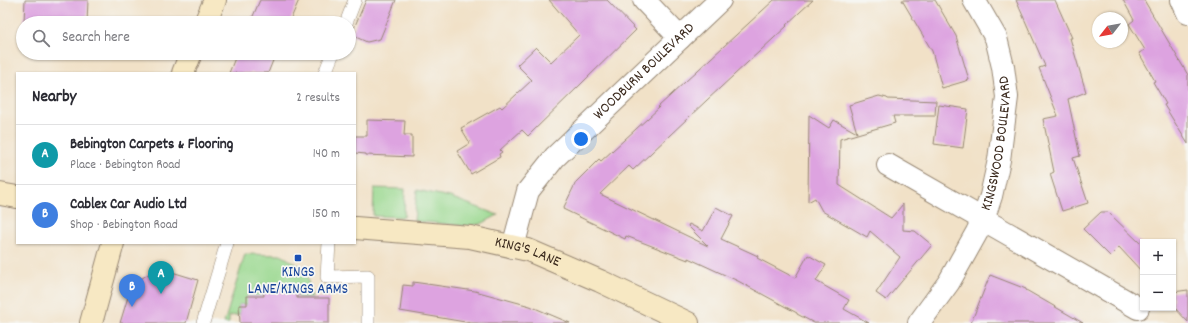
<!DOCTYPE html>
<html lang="en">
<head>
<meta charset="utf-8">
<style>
	body { margin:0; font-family:Dekko,sans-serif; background:#f2f2f3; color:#2b2b33 }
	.controls { position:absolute; right:12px; bottom:12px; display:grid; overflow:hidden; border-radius:0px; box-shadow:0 1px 3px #0004 }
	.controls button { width:36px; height:36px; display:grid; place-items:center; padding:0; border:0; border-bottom:1px solid #e1e1e2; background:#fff; color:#2b2b33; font:20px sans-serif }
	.compass { position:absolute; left:1092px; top:12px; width:36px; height:36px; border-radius:50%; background:#fff; box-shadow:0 1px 3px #0004; rotate:239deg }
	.you { position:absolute; left:581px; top:139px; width:14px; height:14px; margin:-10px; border:3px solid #fff; border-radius:50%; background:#1a73e8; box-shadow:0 0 0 6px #1a73e833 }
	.badge { display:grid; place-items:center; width:26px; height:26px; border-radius:50%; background:#b5179e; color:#fff; font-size:13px; font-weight:700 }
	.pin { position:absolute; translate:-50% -33px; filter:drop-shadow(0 1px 2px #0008) }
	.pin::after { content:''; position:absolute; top:21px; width:14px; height:12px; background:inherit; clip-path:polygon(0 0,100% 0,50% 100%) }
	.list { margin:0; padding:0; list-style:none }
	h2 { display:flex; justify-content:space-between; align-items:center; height:52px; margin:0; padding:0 16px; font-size:17px }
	h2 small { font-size:13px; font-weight:400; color:#7c7c81 }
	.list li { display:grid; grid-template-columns:26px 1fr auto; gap:12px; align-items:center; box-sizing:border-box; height:60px; padding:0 16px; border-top:1px solid #e1e1e2 }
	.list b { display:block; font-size:15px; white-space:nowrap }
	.list p { margin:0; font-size:13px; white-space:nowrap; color:#7c7c81 }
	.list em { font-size:13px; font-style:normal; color:#7c7c81 }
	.icon { flex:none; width:22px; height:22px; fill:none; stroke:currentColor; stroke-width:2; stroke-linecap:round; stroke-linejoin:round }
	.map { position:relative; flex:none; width:1188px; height:323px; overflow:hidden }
	.search { position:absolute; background:#fff; box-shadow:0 1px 3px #0004; left:16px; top:16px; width:340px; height:44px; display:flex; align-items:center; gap:10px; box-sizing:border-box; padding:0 14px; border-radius:22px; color:#7c7c81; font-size:15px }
	.panel { position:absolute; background:#fff; box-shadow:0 1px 3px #0004; left:16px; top:72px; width:340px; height:172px; border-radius:0px }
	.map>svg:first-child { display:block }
</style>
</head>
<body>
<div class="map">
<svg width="1188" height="323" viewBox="0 0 1188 323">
	<rect width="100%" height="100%" fill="#f6f6f2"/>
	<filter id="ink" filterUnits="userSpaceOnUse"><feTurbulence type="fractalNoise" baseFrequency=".025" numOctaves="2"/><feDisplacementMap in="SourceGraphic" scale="8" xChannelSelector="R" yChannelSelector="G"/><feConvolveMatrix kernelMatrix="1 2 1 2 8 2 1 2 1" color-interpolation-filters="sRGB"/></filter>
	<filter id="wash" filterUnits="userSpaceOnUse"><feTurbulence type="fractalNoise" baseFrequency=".012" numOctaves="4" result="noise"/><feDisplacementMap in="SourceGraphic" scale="16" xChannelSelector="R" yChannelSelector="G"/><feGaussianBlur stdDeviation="0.9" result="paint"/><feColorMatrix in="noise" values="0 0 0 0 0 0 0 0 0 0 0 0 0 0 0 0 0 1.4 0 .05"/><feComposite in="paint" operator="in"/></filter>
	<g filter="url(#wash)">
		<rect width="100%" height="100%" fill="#f1e1c7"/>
		<g fill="#99d88e" stroke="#6a8156">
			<path d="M 374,188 L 405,189 L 404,217 L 373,216 Z"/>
			<path d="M 417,190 L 450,197 L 498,215 L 481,224 L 466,226 L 414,221 Z"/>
			<path d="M 245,254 L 281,255 L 305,269 L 312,298 L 297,297 L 297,290 L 263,290 L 264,296 L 247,305 L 239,305 L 240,315 L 229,316 L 229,323 L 224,323 Z"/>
		</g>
		<g id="blocks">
			<g fill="#dda3e0">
				<path d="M 25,0 L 88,0 L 87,23 L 24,22 Z"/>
				<path d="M 260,0 L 299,0 L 289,23 L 250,23 Z"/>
				<path d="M 366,0 L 396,0 L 380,39 L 367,42 L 351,35 Z"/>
				<path d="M 549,0 L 607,0 L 636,30 L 528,136 L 522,130 L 500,150 L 502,152 L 499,154 L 500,157 L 471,174 L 457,151 L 470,143 L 461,128 L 500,106 L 502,108 L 532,80 L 517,65 L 536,47 L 551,62 L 579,35 Z"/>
				<path d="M 774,0 L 813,0 L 786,25 L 787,26 L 707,100 L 633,170 L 629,166 L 600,194 L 708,246 L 688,226 L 689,224 L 703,231 L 716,207 L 733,216 L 721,239 L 758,256 L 757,258 L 795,278 L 808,255 L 826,265 L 816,281 L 849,300 L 844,309 L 869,323 L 814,323 L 797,314 L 797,313 L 738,281 L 688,258 L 688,260 L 626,236 L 625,239 L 563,209 L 576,182 L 599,159 L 601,161 L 659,108 L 658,107 L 698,70 Z"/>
				<path d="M 902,0 L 935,0 L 956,36 L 969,80 L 942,88 L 932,51 Z"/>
				<path d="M 1016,0 L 1055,0 L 1072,38 L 1070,38 L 1086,92 L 1068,99 L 1080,156 L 1073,158 L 1088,203 L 1062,211 L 1050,174 L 1054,172 L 1043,119 L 1058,116 L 1039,68 L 1045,66 Z"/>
				<path d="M 1123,0 L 1144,0 L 1188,75 L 1188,144 L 1164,105 L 1166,104 L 1153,82 L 1155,81 L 1139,53 L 1145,50 L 1129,24 L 1134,20 Z"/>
				<path d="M 237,53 L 276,53 L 268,73 L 229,73 Z"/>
				<path d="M 879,96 L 887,98 L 888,99 L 936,101 L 935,116 L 893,116 L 895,123 L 840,139 L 839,185 L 891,218 L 903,204 L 903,230 L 915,231 L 932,245 L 886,300 L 876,293 L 900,257 L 870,231 L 867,237 L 822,211 L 815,198 L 808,202 L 809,115 L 829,128 L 834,120 L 857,133 L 849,105 Z"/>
				<path d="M 939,105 L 968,109 L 963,148 L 934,144 Z"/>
				<path d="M 367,120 L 405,121 L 404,135 L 412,135 L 412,157 L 366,155 L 366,154 L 355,153 L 355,136 L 367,136 Z"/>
				<path d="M 1101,212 L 1108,212 L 1142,245 L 1143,244 L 1143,273 L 1119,247 L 1110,256 L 1083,229 Z"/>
				<path d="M 159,268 L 198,280 L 186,323 L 120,323 L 132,284 Z"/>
				<path d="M 990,275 L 1026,289 L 1026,290 L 1083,323 L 971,323 Z"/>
				<path d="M 413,282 L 475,291 L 530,306 L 570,323 L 471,323 L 400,311 L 403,285 L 413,286 Z"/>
				<path d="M 263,289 L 297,289 L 297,298 L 329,298 L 329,323 L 240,323 L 239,305 L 247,305 L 247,296 L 264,296 Z"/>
				<path d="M 1188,290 L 1188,322 L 1173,306 L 1173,292 Z"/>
			</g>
		</g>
	</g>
	<g filter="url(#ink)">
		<use href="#blocks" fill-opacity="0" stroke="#968672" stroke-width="1"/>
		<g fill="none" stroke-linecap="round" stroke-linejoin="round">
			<g stroke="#968672" stroke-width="14">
				<g id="lane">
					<path d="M 346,23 L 355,0"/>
					<path d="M 325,73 L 333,53"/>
					<path d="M 329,243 L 327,277 L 368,276 L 368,323"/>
					<path d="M 203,323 L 227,243"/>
				</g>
			</g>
			<g stroke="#968672" stroke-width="24">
				<g id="street">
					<path d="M 644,0 L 680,38"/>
					<path d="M 1182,0 L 1188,13"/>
					<path d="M 888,165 L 1138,308"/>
					<path id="s1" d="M 513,247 L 528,191 L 555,157 L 720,0"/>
					<path id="s2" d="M 919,323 L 949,282 L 977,232 L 983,220 L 991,196 L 999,160 L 1007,97 L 1003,67 L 996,38 L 974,0"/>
				</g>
			</g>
			<g stroke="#968672" stroke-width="24">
				<g id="secondary">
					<path d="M 205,23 L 215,0"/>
					<path d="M 183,73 L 191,53"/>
					<path d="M 0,194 L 17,197"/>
					<path id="s3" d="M 355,228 L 470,237 L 528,250 L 600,281 L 688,323"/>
					<path d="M 91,323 L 113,243"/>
				</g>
			</g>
			<use href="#lane" stroke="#fff" stroke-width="13"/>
			<use href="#street" stroke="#fff" stroke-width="22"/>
			<use href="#secondary" stroke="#f7e8c3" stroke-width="22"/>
		</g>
	</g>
	<rect fill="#1a4fb4" stroke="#f6f6f2" stroke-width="1.5" x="294" y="254" width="8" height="8" rx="2"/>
	<g text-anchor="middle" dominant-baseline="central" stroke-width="3.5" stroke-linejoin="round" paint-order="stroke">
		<g font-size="15" fill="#3b2a1e" stroke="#f6f6f2">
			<text stroke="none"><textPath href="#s1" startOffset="225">WOODBURN BOULEVARD</textPath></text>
			<text stroke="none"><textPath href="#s2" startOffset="200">KINGSWOOD BOULEVARD</textPath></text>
			<text stroke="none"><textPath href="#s3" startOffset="175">KING'S LANE</textPath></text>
		</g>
		<g font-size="15" fill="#164399" stroke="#f6f6f2">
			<text x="298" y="273">KINGS<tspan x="298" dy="17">LANE/KINGS ARMS</tspan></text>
		</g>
	</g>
</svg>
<div class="controls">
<button>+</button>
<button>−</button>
</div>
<svg class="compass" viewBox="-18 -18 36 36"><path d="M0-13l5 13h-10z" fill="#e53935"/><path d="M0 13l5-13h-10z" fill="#7c7c81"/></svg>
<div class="you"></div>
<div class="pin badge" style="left:161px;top:294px;background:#0f9aa8">A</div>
<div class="pin badge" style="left:132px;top:307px;background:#3f7fe0">B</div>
<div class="search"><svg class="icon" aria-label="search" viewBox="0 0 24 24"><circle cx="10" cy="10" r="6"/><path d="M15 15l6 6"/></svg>Search here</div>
<section class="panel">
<h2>Nearby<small>2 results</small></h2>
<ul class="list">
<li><span class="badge" style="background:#0f9aa8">A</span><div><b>Bebington Carpets &amp; Flooring</b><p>Place · Bebington Road</p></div><em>140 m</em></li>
<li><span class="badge" style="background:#3f7fe0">B</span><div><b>Cablex Car Audio Ltd</b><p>Shop · Bebington Road</p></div><em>150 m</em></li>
</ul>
</section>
</div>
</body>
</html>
